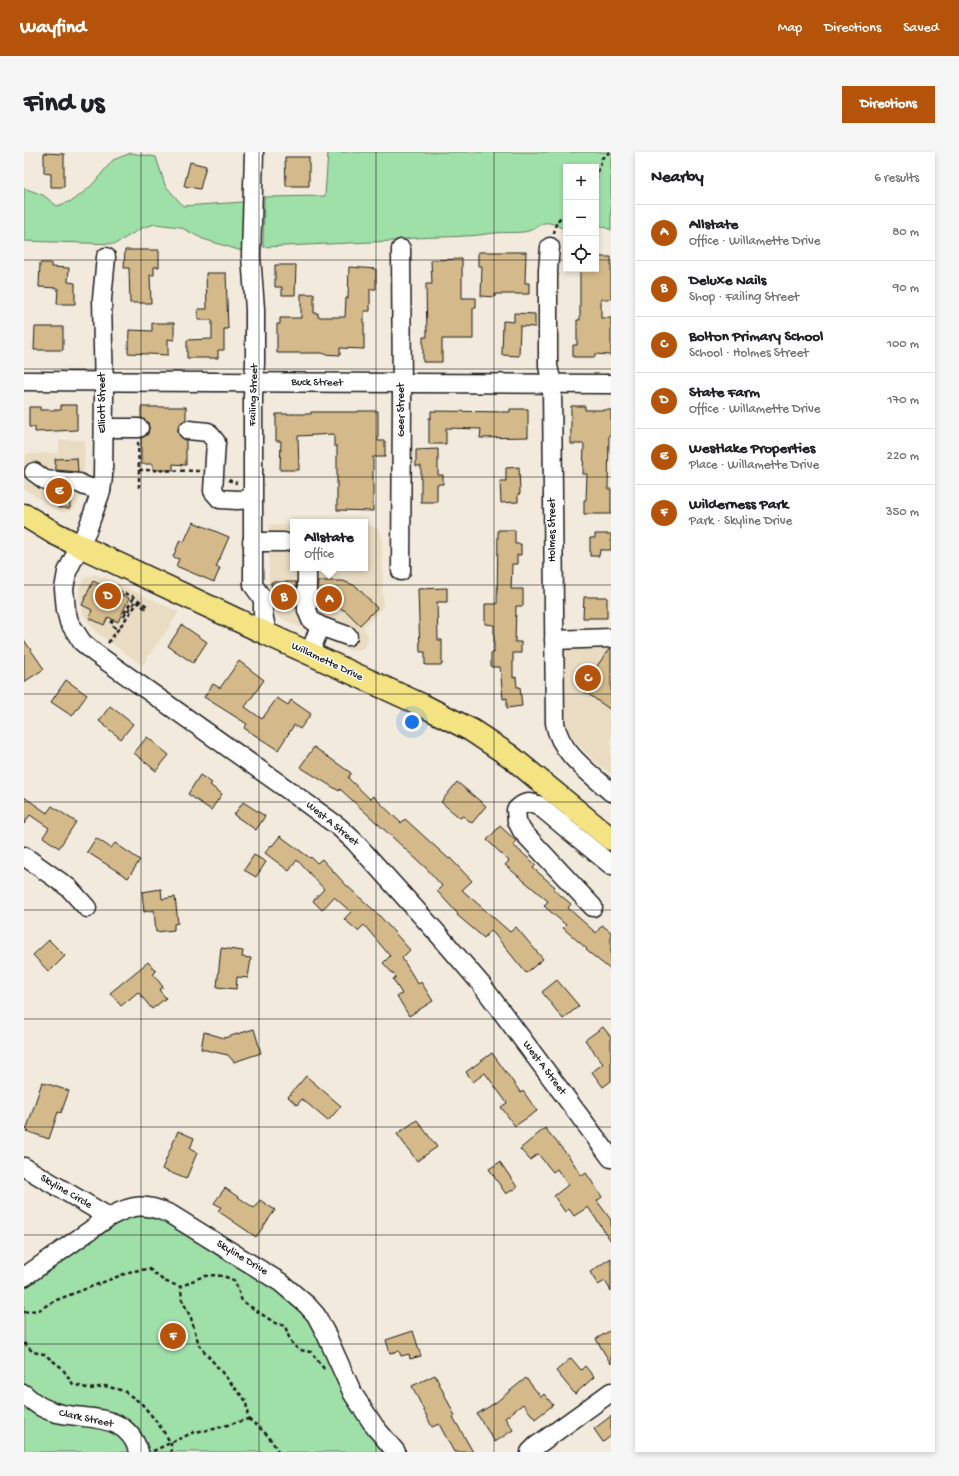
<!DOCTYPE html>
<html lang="en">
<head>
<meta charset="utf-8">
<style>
	body { margin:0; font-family:"Gochi Hand",sans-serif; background:#f6f6f6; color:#202124 }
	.controls { position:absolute; right:12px; top:12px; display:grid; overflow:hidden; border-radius:0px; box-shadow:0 2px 6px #0003 }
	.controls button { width:36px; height:36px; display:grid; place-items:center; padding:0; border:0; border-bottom:1px solid #e0e0e0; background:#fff; color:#202124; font:20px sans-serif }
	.you { position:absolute; left:388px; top:570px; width:14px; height:14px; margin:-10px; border:3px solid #fff; border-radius:50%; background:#1a73e8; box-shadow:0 0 0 6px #1a73e833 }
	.badge { display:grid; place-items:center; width:26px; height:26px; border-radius:50%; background:#b45309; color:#fff; font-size:13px; font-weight:700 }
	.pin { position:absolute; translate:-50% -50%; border:2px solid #fff; box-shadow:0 1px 4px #0006 }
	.popup { position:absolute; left:266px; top:367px; width:78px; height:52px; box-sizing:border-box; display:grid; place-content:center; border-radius:0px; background:#fff; filter:drop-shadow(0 1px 3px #0005); font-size:13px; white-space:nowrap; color:#757577 }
	.popup b { font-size:15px; color:#202124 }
	.popup::after { content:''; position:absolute; left:50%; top:100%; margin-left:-8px; border:8px solid transparent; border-top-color:#fff }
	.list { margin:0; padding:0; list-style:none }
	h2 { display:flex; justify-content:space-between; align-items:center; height:52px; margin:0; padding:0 16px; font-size:17px }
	h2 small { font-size:13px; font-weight:400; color:#757577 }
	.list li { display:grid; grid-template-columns:26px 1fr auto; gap:12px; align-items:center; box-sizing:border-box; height:56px; padding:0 16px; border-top:1px solid #e0e0e0 }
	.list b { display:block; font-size:15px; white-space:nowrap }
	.list p { margin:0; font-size:13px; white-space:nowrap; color:#757577 }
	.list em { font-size:13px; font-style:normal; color:#757577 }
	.icon { flex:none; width:22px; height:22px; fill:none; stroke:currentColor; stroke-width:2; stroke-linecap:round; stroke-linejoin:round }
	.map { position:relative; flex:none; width:587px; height:1300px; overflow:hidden; border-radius:0px }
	header { display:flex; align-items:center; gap:24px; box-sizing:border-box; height:56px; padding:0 20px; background:#b45309; color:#fff }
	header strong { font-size:19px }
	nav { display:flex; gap:22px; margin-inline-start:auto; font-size:14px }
	.intro { display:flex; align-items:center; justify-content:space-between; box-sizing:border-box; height:96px; padding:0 24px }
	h1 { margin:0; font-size:28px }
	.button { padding:10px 18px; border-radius:0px; background:#b45309; color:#fff; font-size:14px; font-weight:700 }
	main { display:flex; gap:24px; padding:0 24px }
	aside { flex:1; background:#fff; border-radius:0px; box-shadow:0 2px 6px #0003 }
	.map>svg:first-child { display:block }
</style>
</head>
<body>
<header>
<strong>Wayfind</strong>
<nav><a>Map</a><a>Directions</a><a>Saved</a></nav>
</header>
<div class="intro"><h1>Find us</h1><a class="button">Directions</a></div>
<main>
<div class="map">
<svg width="587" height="1300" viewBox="0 0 587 1300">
	<rect width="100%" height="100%" fill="#f2eadc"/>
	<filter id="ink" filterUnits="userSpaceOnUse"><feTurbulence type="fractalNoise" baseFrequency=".025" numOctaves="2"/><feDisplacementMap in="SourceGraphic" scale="8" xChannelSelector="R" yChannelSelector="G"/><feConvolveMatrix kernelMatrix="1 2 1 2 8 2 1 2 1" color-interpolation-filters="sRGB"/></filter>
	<g filter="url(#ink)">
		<g fill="#e9dcc3">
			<path d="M 35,288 L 61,288 L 60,324 L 56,347 L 51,356 L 45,360 L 39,361 L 31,357 L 0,337 L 0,313 L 2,302 L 35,301 Z"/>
			<path d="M 245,373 L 269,373 L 269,416 L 341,416 L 341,373 L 352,375 L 357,381 L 358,389 L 359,454 L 355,460 L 339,475 L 344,483 L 344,489 L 339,498 L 325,498 L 250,463 L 247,461 L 245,450 Z"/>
			<path d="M 70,423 L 78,424 L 155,460 L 144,477 L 118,513 L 72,480 L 64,470 L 59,461 L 56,451 L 55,437 L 58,430 L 62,425 Z"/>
			<path d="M 587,476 L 587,622 L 569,608 L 549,587 L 542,575 L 540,478 Z"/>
		</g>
		<g fill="#9fdfa8" stroke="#5e7e62">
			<path d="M 304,0 L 587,0 L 587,78 L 572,72 L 572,15 L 542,15 L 542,71 L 538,76 C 514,63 518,78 499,80 C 489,81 480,80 471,81 C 461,82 450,84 440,84 C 416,86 393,84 369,89 L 239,95 L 240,45 L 301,44 Z"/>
			<path d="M 107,1 L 132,5 L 141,33 L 159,54 L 219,50 L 218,99 L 179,87 L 156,75 L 131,72 L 118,76 L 91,92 L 0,89 L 0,36 L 19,43 L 33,54 L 50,48 L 68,33 L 89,8 Z"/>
			<path d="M 109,1062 L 135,1065 L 202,1109 L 262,1141 L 286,1163 L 321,1245 L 332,1263 L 363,1300 L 0,1300 L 0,1137 L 102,1065 Z"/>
		</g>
		<g fill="#d4ba8a" stroke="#1c1c1c">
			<path d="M 20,1 L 40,2 L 40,35 L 27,35 L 27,22 L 20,21 Z"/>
			<path d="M 261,5 L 285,5 L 285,34 L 262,34 Z"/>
			<path d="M 166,10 L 182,14 L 176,37 L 160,34 Z"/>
			<path d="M 101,98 L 135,98 L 135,115 L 130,115 L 130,123 L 126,123 L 127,151 L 106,151 L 105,116 L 100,116 Z"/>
			<path d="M 454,100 L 502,100 L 501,131 L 505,131 L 505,142 L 471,142 L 471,145 L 457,144 L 458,114 L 454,114 Z"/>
			<path d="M 572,105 L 587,105 L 587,147 L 577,147 L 577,166 L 587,166 L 587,203 L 571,202 L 571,205 L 549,205 L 549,193 L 553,193 L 553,168 L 556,168 L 556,117 L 572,117 Z"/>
			<path d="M 438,107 L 438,146 L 452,146 L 452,156 L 449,156 L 449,187 L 418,187 L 418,210 L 399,210 L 399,185 L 403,185 L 402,132 L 408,132 L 407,108 Z"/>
			<path d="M 16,111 L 27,111 L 27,115 L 45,116 L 44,130 L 51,131 L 51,152 L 33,152 L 34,136 L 15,135 Z"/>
			<path d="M 251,113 L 272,113 L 271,143 L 258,143 L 258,135 L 251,135 Z"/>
			<path d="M 325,115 L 352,117 L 352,137 L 346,137 L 346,159 L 340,159 L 340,197 L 316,196 L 316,203 L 299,202 L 299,201 L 253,201 L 253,172 L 256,172 L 256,166 L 277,166 L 277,142 L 290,142 L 290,161 L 294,161 L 294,165 L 321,165 L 322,146 L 324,146 Z"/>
			<path d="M 182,121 L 202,121 L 204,177 L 200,177 L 200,198 L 194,198 L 194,206 L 163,206 L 163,188 L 188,187 L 188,168 L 174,168 L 174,157 L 183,157 Z"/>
			<path d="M 490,161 L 511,162 L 511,175 L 496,174 L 495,204 L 478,203 L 479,169 L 490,170 Z"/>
			<path d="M 128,171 L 150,171 L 150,188 L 144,187 L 144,203 L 104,201 L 105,178 L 128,179 Z"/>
			<path d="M 11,175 L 39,175 L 39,198 L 10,198 Z"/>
			<path d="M 37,253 L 53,253 L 53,278 L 11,280 L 11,275 L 5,275 L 5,255 L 16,255 L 16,258 L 37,258 Z"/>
			<path d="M 547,254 L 561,254 L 561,258 L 587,258 L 587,283 L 585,283 L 584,337 L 587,337 L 587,362 L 560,362 L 560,348 L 562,348 L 563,322 L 559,322 L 560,292 L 547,292 Z"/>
			<path d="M 117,255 L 162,255 L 162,268 L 156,272 L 154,277 L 155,283 L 158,286 L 162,288 L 162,313 L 149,312 L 149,318 L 129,318 L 129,312 L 117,312 L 117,286 L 124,282 L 125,276 L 124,270 L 117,266 Z"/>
			<path d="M 486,257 L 504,257 L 504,285 L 456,286 L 457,277 L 422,276 L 422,292 L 405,292 L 405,266 L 407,266 L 407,259 L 486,260 Z"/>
			<path d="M 334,259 L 354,259 L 354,289 L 361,289 L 361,305 L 349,305 L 349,359 L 313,358 L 313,294 L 310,294 L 310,282 L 274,284 L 275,318 L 256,318 L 257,289 L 252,289 L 252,262 L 287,262 L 287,260 L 334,260 Z"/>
			<path d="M 414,297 L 414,323 L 419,323 L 419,332 L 413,332 L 413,350 L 397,350 L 397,314 L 392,314 L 392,298 Z"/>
			<path d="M 53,306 L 54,320 L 32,318 L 31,307 Z"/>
			<path d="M 495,315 L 496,342 L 494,342 L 494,350 L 477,351 L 476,329 L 482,329 L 482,316 Z"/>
			<path d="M 24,339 L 46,341 L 46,356 L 34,356 L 34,345 L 24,345 Z"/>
			<path d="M 169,370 L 205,385 L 192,415 L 196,416 L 190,430 L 152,414 L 155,407 L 149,405 L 156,388 L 160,390 Z"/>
			<path d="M 474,378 L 491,378 L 491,392 L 497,392 L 497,403 L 493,403 L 493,412 L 488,412 L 487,437 L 499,437 L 499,454 L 492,454 L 491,490 L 497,490 L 497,501 L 489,501 L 489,526 L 492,525 L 493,535 L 496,535 L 498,554 L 483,556 L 483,546 L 479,547 L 476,515 L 467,515 L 467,501 L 470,501 L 470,473 L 461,472 L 461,452 L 473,452 Z"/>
			<path d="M 571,382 L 587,382 L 587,398 L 576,398 L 575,404 L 566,404 L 566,386 L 571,386 Z"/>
			<path d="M 69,429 L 105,446 L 94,470 L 84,465 L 80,473 L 65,466 L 68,458 L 58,453 Z"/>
			<path d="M 294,429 L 319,429 L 332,434 L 353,456 L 336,473 L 322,459 L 308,453 L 294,453 Z"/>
			<path d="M 247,430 L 272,430 L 272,456 L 250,456 Z"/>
			<path d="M 423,436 L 423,450 L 413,450 L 414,488 L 418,488 L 418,513 L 401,513 L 401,500 L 396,500 L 394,437 Z"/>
			<path d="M 560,445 L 583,445 L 583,466 L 559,466 Z"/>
			<path d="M 158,473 L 183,490 L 169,511 L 144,494 Z"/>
			<path d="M 0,488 L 20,517 L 0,530 Z"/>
			<path d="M 585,497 L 587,497 L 587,558 L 557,537 Z"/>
			<path d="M 215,509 L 240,528 L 221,555 L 238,567 L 253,546 L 264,553 L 267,548 L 287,562 L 276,577 L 270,573 L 254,598 L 220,576 L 223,572 L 180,545 L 189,532 L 196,536 Z"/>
			<path d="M 42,528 L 63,543 L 48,564 L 27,550 Z"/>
			<path d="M 86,554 L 109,572 L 97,587 L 75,569 Z"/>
			<path d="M 123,585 L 145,603 L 132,619 L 110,601 Z"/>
			<path d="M 290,595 L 327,621 L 324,626 L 346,647 L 349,644 L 377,671 L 381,667 L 425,707 L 426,706 L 448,729 L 438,738 L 486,780 L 492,775 L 519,807 L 502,821 L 467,778 L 460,786 L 433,763 L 434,762 L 413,739 L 418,734 L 403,717 L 316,637 L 315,639 L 276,615 Z"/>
			<path d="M 176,623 L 188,631 L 186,633 L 198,642 L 187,658 L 164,642 Z"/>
			<path d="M 433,630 L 462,654 L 448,671 L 439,664 L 436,666 L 417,650 Z"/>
			<path d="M 0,645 L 23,661 L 28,654 L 52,670 L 35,696 L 19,685 L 25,676 L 6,663 L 0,672 Z"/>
			<path d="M 219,650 L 241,664 L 232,678 L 210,663 Z"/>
			<path d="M 476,674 L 492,689 L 489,693 L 512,713 L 509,716 L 531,735 L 529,737 L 547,752 L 544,756 L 572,781 L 578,773 L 587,780 L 587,818 L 562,798 L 563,797 L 539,776 L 542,773 L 520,754 L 524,749 L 481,713 L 485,709 L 463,688 Z"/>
			<path d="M 256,684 L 286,706 L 287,705 L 293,711 L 298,707 L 322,733 L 354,762 L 386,798 L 378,806 L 394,832 L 397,830 L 409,849 L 385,864 L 373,844 L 378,842 L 369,827 L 372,825 L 359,811 L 366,804 L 340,773 L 334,779 L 320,767 L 327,760 L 310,745 L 298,758 L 289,749 L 300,737 L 273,708 L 265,719 L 241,701 L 247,693 L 248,694 Z"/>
			<path d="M 72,686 L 87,696 L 91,691 L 116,708 L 104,726 L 63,700 Z"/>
			<path d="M 230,703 L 242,710 L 232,725 L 220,718 Z"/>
			<path d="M 137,737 L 138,747 L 151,745 L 154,771 L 150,772 L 150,778 L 132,780 L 130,758 L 120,760 L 118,740 Z"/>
			<path d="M 25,788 L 41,804 L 25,820 L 9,803 Z"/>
			<path d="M 197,796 L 219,799 L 218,805 L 227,806 L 224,826 L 213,825 L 212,837 L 193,835 Z"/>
			<path d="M 124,810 L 132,819 L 129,822 L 139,835 L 135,838 L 142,846 L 128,857 L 114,840 L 97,854 L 86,841 Z"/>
			<path d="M 533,828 L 555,854 L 539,867 L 518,840 Z"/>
			<path d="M 579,875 L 587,885 L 587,929 L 579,935 L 568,920 L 579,912 L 561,888 Z"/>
			<path d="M 230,877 L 237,901 L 210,910 L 204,903 L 177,897 L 180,880 L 200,886 Z"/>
			<path d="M 468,901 L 497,941 L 499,939 L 513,959 L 491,974 L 477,955 L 483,951 L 461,921 L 449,930 L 442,920 Z"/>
			<path d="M 282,924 L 317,954 L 304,969 L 278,947 L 273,953 L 264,945 Z"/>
			<path d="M 18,930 L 45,939 L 37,961 L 34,960 L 25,987 L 2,979 Z"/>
			<path d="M 393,968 L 413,995 L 393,1009 L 373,982 Z"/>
			<path d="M 521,976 L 546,1006 L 558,1024 L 562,1021 L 578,1045 L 573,1049 L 587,1068 L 587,1089 L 564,1055 L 550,1064 L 545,1057 L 541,1060 L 530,1044 L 544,1033 L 533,1017 L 529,1020 L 514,1002 L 506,1008 L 496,997 Z"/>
			<path d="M 154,979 L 170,986 L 166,997 L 173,1001 L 162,1027 L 138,1017 Z"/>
			<path d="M 476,1010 L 493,1035 L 482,1042 L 465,1017 Z"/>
			<path d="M 201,1036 L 230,1056 L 236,1048 L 251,1058 L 232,1085 L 194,1059 L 197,1055 L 190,1051 Z"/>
			<path d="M 587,1106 L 587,1139 L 581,1129 L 574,1133 L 566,1120 Z"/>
			<path d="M 587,1178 L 587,1212 L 572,1187 Z"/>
			<path d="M 389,1179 L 397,1204 L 386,1207 L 385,1202 L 377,1204 L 375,1199 L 366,1201 L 362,1188 Z"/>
			<path d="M 547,1206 L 557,1218 L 561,1214 L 570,1225 L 551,1242 L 532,1219 Z"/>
			<path d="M 411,1223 L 431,1264 L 429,1265 L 449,1300 L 430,1300 L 415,1272 L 408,1275 L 388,1234 Z"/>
			<path d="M 502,1226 L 517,1245 L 520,1242 L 529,1253 L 511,1267 L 499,1252 L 481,1266 L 489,1278 L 471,1290 L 453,1262 L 471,1251 Z"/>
			<path d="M 587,1264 L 587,1284 L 579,1290 L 570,1277 Z"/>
		</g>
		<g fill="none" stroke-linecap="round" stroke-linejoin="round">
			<g stroke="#1c1c1c" stroke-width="21">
				<g id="minor">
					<path d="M 230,0 L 227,104 L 231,157 L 231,211 L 229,244 L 229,433 L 239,447 L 239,461 L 243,482"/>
					<path d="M 526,95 L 524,118 L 524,214 L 528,232 L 531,571 C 536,601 565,620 587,640"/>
					<path d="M 82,105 L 78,147 L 80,242 L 79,325 L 77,339 L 64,376 L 43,420 L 40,437 L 42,458 L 45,470 L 58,490 L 71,501 L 267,640 L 315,675 L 330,689 L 414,782 L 457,832 L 587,1006"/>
					<path d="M 0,229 L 587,232"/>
					<path d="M 80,276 L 115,276"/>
					<path d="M 164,278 L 184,280 L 192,290 L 189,339 L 196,347 L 213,348 L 228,347"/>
					<path d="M 10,320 L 21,328 L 55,331 L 61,334 L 77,339"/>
					<path d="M 228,390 L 260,390"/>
					<path d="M 377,419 L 378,245 L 377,97"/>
					<path d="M 283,421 L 283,458 L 287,468 L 296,474"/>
					<path d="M 530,488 L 587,486"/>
					<path d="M 286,501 L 296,474 L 324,484"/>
					<path d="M 0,704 L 45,736 L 63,756"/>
					<path d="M 569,755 L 498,679 L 493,669 L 492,658 C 499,651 504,649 514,653 L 587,713"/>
					<path d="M 0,1015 L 85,1065"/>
					<path d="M 0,1125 L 85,1065 C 109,1052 121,1051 146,1062 L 256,1130 L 283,1153 L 292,1163 L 302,1182 L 329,1242 L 351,1275 L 372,1300"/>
					<path d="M 0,1242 C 12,1253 22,1259 38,1262 C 70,1268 103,1262 115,1300"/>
					<path d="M 506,1300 L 512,1294 L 587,1240"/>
				</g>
			</g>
			<g stroke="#1c1c1c" stroke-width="25">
				<path id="major" d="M 0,363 L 30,381 L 56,394 L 243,482 L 398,553 L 447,578 L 486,604 L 587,687"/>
			</g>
			<g stroke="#1c1c1c" stroke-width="2.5" stroke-dasharray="4 3" stroke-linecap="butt">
				<path d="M 572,27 L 578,6 L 586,0"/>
				<path d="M 530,82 C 531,72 533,67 542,62"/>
				<path d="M 113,291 L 114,291 L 115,318 L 177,319"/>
				<path d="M 115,318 L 115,338"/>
				<path d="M 204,328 L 213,331"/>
				<path d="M 89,468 L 87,472 L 94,478"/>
				<path d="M 84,491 L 112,453 L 110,451 L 100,464 L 99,463 L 109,447 L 121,456 L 123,454 L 108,444 L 94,439 L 93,441"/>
				<path d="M 0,1160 L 15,1158 L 30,1149 L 108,1119 L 125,1117 L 140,1129 L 157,1135 C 176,1124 190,1118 211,1129 L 218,1149 L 251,1171 L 261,1174 C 267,1191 268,1198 287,1200 L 301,1218"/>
				<path d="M 0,1191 L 9,1200 L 20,1202 L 38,1216 L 49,1232 L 66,1237 L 81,1234 L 100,1239 L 117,1251 L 133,1270 L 147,1291 L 147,1300"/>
				<path d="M 224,1267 C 237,1276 247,1285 254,1300"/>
				<path d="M 129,1299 L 170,1280 L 190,1277 L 224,1267 L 222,1249 L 175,1193 L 167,1166 L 158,1148 L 157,1135"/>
			</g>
			<use href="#minor" stroke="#fff" stroke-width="18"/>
			<use href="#major" stroke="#f4e382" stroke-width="22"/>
		</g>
	</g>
	<path fill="none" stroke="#1c1c1c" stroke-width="1" stroke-opacity="0.55" d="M 117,0 L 117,1300M 235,0 L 235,1300M 352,0 L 352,1300M 470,0 L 470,1300M 0,108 L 542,108M 572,108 L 587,108M 0,217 L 587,217M 0,325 L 587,325M 0,433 L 587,433M 0,542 L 587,542M 0,650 L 587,650M 0,758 L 587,758M 0,867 L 587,867M 0,975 L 587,975M 0,1083 L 587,1083M 0,1192 L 587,1192"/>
	<g text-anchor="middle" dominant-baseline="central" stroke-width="3" stroke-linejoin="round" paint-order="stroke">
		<g font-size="11" fill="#1c1c1c" stroke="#fff">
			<text transform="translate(293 231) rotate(1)">Buck Street</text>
			<text transform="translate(230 243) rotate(-88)">Failing Street</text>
			<text transform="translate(79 251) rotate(-90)">Elliott Street</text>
			<text transform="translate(378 258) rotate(-90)">Geer Street</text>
			<text transform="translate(529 378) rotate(-90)">Holmes Street</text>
			<text transform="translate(303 510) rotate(25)">Willamette Drive</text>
			<text transform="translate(308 672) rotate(39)">West A Street</text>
			<text transform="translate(520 916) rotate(53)">West A Street</text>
			<text transform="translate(42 1040) rotate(30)">Skyline Circle</text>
			<text transform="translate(218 1106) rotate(31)">Skyline Drive</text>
			<text transform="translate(62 1267) rotate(12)">Clark Street</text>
		</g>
	</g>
</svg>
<div class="controls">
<button>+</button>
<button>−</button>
<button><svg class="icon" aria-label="locate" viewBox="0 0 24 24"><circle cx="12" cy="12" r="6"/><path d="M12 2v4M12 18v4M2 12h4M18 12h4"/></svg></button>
</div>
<div class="you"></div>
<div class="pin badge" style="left:305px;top:447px">A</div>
<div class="popup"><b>Allstate</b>Office</div>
<div class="pin badge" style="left:260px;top:445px">B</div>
<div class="pin badge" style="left:564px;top:526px">C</div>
<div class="pin badge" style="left:84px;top:444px">D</div>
<div class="pin badge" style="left:35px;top:339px">E</div>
<div class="pin badge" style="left:149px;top:1184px">F</div>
</div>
<aside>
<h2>Nearby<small>6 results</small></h2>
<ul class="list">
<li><span class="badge">A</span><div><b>Allstate</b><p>Office · Willamette Drive</p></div><em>80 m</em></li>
<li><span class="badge">B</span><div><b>Deluxe Nails</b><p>Shop · Failing Street</p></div><em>90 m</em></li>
<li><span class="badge">C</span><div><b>Bolton Primary School</b><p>School · Holmes Street</p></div><em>100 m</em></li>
<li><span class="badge">D</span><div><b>State Farm</b><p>Office · Willamette Drive</p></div><em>170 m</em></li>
<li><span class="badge">E</span><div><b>Westlake Properties</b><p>Place · Willamette Drive</p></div><em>220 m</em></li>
<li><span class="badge">F</span><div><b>Wilderness Park</b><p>Park · Skyline Drive</p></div><em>350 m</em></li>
</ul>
</aside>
</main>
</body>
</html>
